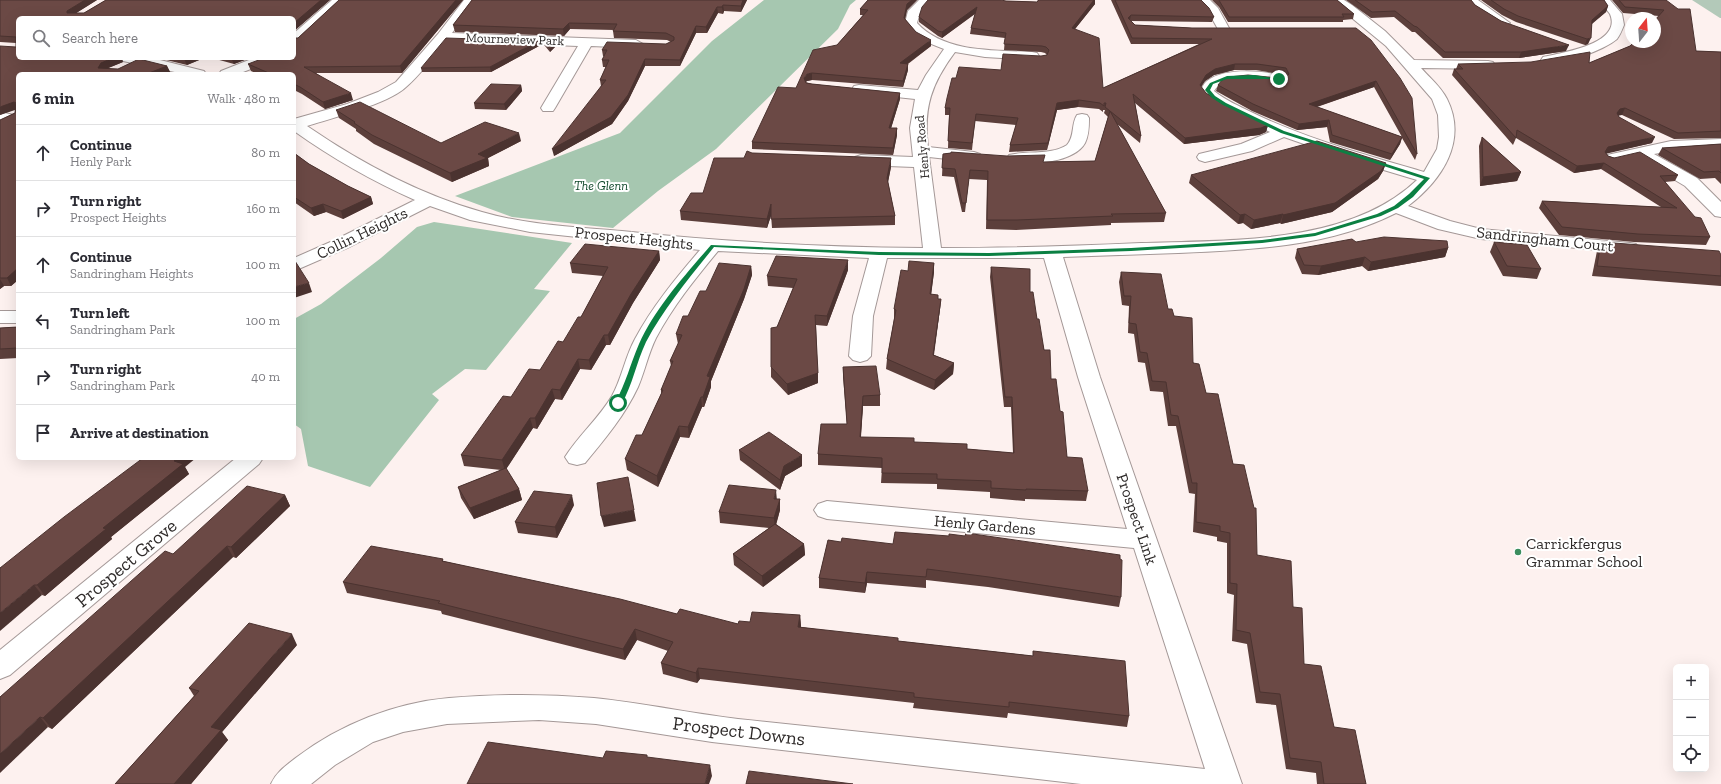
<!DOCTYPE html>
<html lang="en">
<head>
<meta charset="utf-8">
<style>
	body { margin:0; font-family:"Zilla Slab",serif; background:#f2f2f3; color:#2b2b33 }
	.controls { position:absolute; right:12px; bottom:12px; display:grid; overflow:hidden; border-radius:6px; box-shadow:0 4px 16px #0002 }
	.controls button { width:36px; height:36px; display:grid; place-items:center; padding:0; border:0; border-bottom:1px solid #e1e1e2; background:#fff; color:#2b2b33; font:20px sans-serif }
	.compass { position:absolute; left:1625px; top:12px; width:36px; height:36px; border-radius:50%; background:#fff; box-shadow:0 4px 16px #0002; rotate:17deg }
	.stop { position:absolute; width:12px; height:12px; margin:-9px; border:3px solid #0b8043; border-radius:50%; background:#fff }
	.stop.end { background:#0b8043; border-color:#fff; box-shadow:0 1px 4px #0008 }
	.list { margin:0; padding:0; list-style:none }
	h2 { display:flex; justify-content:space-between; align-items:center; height:52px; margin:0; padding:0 16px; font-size:17px }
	h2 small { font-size:13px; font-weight:400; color:#7c7c81 }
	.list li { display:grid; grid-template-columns:26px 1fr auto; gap:12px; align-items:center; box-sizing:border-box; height:56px; padding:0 16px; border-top:1px solid #e1e1e2 }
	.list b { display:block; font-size:15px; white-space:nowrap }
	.list p { margin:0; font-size:13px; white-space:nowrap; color:#7c7c81 }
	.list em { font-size:13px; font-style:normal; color:#7c7c81 }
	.icon { flex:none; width:22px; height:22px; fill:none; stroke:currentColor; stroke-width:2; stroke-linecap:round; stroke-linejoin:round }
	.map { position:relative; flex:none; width:1721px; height:784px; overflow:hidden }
	.search { position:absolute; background:#fff; box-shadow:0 4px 16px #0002; left:16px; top:16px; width:280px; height:44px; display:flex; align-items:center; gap:10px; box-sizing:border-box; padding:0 14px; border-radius:6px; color:#7c7c81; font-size:15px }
	.panel { position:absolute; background:#fff; box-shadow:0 4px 16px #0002; left:16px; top:72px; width:280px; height:388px; border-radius:6px }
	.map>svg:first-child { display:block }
</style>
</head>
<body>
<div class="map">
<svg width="1721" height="784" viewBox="0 0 1721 784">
	<rect width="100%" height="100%" fill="#fdf1ef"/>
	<path fill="#b3c9b9" d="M 1692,0 L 1721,0 L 1721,18 L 1720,18 Z"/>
	<g fill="#a6c7b0">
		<path d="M 764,0 L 856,0 L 850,5 L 838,29 L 716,149 L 658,191 L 613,228 L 512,217 L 455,196 L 620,133 L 712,41 Z"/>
		<path d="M 434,222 L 572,243 L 534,289 L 550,291 L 486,370 L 465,369 L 432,394 L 439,400 L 370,487 L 308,466 L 301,429 L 294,424 L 294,319 L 321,304 L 381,258 L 417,227 Z"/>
	</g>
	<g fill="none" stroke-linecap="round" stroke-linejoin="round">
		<g stroke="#a49897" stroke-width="2">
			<g id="minor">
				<path d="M 332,0 L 345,0 L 299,43 L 294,44 L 294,33 Z"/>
				<path d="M 464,0 L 476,0 L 452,33 L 636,40 L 643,44 L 636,48 L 591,46 L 555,108 L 553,111 L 543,111 L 541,108 L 578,46 L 446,41 C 434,56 421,74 406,87 C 388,104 332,118 307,126 C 361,163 419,194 482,212 C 527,225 575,227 622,231 C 722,242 822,247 923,248 L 914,167 L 861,165 L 855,163 L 853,160 L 855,157 L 861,155 L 913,157 L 910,128 L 915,99 L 859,93 L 854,92 L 852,89 L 854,86 L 859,85 L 918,90 L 926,75 L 944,49 C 928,43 915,38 905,23 L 908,11 L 919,0 L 932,0 L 920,12 L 917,23 C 944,53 995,50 1032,52 L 1037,53 L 1039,56 L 1037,59 L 1032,60 L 985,57 L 955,52 C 932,83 923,107 928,147 L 974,152 L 980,154 L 982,157 L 980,160 L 974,162 L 929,157 L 941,248 C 1008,248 1074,246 1141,243 C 1229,240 1349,245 1417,180 L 1347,159 L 1284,137 L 1252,151 L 1205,162 L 1199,160 L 1197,157 L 1199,154 L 1241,144 L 1270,132 L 1213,104 L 1200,91 C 1202,88 1204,83 1207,81 C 1225,67 1264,71 1284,76 L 1286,79 L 1284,82 C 1266,86 1226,70 1214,91 C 1225,100 1239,106 1251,112 C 1306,139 1366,155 1424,172 L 1437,149 L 1439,137 L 1438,115 L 1432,99 L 1386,46 L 1330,0 L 1344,0 L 1352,5 L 1385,31 L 1414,60 L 1488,61 L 1493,62 L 1495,65 L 1493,68 L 1488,69 L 1421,68 C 1430,78 1441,87 1447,99 C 1468,141 1442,180 1408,206 L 1450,221 L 1481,229 L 1630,243 L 1636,244 L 1639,248 L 1636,252 L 1630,253 L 1481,239 L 1438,229 L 1396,213 C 1329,247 1251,250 1178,253 C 1139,254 1101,256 1063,257 L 1100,377 L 1242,784 L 1081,784 L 712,742 L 596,724 L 539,720 L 447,724 L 403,732 L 373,742 L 335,765 L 311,784 L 271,784 C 277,771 287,765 297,757 C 341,724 394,703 449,698 C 497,694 546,694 594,698 C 642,703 690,713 738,719 C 894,735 1049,752 1205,769 L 1134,548 L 827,519 L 818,516 L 814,510 L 818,504 L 827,501 L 1127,529 L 1078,377 L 1044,258 L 887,258 L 873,316 L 871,356 L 867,360 L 860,362 L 853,360 L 849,356 L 853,316 L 869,258 L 718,251 C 695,279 673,306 656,338 C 648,354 645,371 638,387 C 625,415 605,439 585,463 L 577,465 L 569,463 L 565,457 C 579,435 599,418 612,396 C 622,378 625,357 635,339 C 652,307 676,278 700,250 L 530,232 L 470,220 L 430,206 L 347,248 L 294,271 L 294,258 L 335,240 L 415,200 C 372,181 332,158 294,131 L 294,119 L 347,104 L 378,92 L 396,82 L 438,34 Z"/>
				<path d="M 1197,0 L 1210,0 L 1218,8 L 1229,28 L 1227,31 L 1219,31 L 1209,13 Z"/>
				<path d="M 1465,0 L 1478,0 L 1510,23 L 1504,27 L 1488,20 Z"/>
				<path d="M 1598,0 L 1610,0 L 1622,14 L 1624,25 C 1622,30 1620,35 1617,39 C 1604,50 1560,67 1543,63 L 1541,60 L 1543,57 C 1561,53 1623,44 1610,14 C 1607,9 1601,5 1598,0 Z"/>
				<path d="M 121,58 L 152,58 L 204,71 L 206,74 L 184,74 L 123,61 Z"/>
				<path d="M 254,58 L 273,58 L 271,61 L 238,74 L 219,74 L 221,71 Z"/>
				<path d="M 0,112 L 14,115 L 16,118 L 14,121 L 9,122 L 0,120 Z"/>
				<path d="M 1082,114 L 1087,115 L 1089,118 C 1089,126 1089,135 1085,143 C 1074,163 1029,166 1009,161 L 1007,158 L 1009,155 C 1029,150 1049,156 1067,145 C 1075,136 1071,124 1077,115 Z"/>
				<path d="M 1721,139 L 1721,149 L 1671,151 L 1654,154 L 1697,178 L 1721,202 L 1721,217 L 1715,216 L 1685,186 L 1638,158 L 1613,163 L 1607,161 L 1605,158 L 1607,155 L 1671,141 Z"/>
				<rect x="0" y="311" width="18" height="12"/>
				<path d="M 236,458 L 263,458 L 259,464 L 10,675 L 0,679 L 0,650 Z"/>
			</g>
		</g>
		<use href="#minor" fill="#fff" fill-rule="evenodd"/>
	</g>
	<g fill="#5c3f3b" fill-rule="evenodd">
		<path d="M 0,0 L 97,0 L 76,13 L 84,13 L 106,0 L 330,0 L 294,31 L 294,18 L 18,18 L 123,62 L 106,69 L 118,69 L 167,66 L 170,72 L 165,74 L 18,74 L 18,280 L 11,286 L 4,286 L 0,289 L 0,120 L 15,113 L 15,109 L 0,115 L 16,47 L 16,43 L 0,42 Z"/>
		<path d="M 339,0 L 463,0 L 402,73 L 316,73 L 353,100 L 325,109 L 302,94 L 294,90 L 294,74 L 258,74 L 251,71 L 248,64 L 294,58 L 298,38 Z"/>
		<path d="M 472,0 L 747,0 L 741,12 L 724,11 L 723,14 L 718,13 L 707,33 L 696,33 L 680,66 L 645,66 L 628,101 L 612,124 L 554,156 L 601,86 L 600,80 L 606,67 L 603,67 L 602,60 L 604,56 L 603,56 L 602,50 L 666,44 L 671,42 L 667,40 L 614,38 L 613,31 L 614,30 L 570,29 L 564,36 L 455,32 L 453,25 Z"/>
		<path d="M 868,0 L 917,0 L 907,10 L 905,19 L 916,32 L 931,46 L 908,64 L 908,70 L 903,87 L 812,80 L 807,81 L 805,82 L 812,84 L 900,93 L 900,99 L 891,128 L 897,128 L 897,135 L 893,155 L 752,149 L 752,142 L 796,88 L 837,45 L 863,15 L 860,15 L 860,9 Z"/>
		<path d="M 1037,0 L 1095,0 L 1095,4 L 1075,29 L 1103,88 L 1199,44 L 1131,44 L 1111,0 L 1201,0 L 1214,17 L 1212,22 L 1130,21 L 1135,25 L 1192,28 L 1356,28 L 1417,154 L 1415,160 L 1402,138 L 1400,144 L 1390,160 L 1330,142 L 1327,127 L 1297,130 L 1252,111 L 1216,91 L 1218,85 L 1286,77 L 1284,75 L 1256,70 L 1234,70 L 1214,75 L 1205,81 L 1201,87 L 1206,93 L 1223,104 L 1268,125 L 1266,132 L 1259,135 L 1184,144 L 1135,103 L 1141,136 L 1140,143 L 1117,124 L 1166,213 L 1164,222 L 1111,223 L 1111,225 L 1016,230 L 986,229 L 987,180 L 969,179 L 965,212 L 962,212 L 954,177 L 942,176 L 943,154 L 951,153 L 951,152 L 1044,162 L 1095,161 L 1108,117 L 1104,113 L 1105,110 L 1103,110 L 1103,112 L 1099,109 L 1078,107 L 1057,110 L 1047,150 L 1009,152 L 1010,145 L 1016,125 L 975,121 L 972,150 L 948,148 L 949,115 L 945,115 L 945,108 L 956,78 L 1001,70 L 1047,55 L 1045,53 L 1041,52 L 1004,50 L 1005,38 L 970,34 L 971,28 L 975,14 L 942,38 L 938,36 L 919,22 L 919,17 L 1006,1 L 1037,2 L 1038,1 ZM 1374,87 L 1402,137 L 1317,107 Z"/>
		<path d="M 1212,0 L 1337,0 L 1354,14 L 1353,19 L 1343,20 L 1343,22 L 1228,22 L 1219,7 Z"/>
		<path d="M 1346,0 L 1471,0 L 1475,5 L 1501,21 L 1566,51 L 1519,58 L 1443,58 L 1415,32 L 1412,32 L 1394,17 L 1371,18 Z"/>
		<path d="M 1481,0 L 1604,0 L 1608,6 L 1606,12 L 1592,24 L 1588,44 L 1585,45 L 1516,22 L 1502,15 Z"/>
		<path d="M 1612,0 L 1666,0 L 1696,51 L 1721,52 L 1721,138 L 1674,139 L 1622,115 L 1618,115 L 1619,117 L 1652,143 L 1606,153 L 1608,156 L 1678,175 L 1675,181 L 1665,182 L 1710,237 L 1706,245 L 1634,242 L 1559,235 L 1539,208 L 1542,201 L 1661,207 L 1601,169 L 1574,173 L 1516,138 L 1513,145 L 1452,75 L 1454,69 L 1456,69 L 1458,64 L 1589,63 L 1630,46 L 1659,16 L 1623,13 Z"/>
		<path d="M 545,42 L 554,43 L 555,47 L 550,52 L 545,46 Z"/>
		<path d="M 539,46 L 491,72 L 422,72 L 421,68 Z"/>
		<path d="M 158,58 L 204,58 L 187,65 Z"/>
		<path d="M 212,58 L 250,58 L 234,64 Z"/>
		<path d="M 521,85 L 522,91 L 506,110 L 475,109 L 474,103 Z"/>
		<path d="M 336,110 L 441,143 L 521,141 L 488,158 L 489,166 L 452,182 L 374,144 L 356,131 L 356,129 L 339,118 Z"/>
		<path d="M 1482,137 L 1521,172 L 1517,181 L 1480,186 L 1479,146 Z"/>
		<path d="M 1721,144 L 1721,184 L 1715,178 L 1700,179 L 1658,155 L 1662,148 Z"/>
		<path d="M 294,153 L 309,164 L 348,186 L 371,197 L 373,204 L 343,219 L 326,212 L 314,216 L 294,202 Z"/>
		<path d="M 752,153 L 891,167 L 888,182 L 895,216 L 895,225 L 772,228 L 771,215 L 767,228 L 681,220 L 680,211 L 703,193 L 744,158 Z"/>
		<path d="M 1386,163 L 1383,171 L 1378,179 L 1332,212 L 1281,224 L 1280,223 L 1251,229 L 1243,223 L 1238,224 L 1189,183 L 1191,175 Z"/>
		<path d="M 1356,242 L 1448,248 L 1445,257 L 1368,271 L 1362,266 L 1318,275 L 1302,274 L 1295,258 L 1297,249 Z"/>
		<path d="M 1494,242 L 1541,269 L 1537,279 L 1503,276 L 1490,252 Z"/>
		<path d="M 1601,242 L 1721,255 L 1721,286 L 1592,276 L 1597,251 Z"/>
		<path d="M 659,251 L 660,260 L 633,303 L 610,345 L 606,345 L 591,370 L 580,369 L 562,400 L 555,399 L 537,429 L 533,428 L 506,469 L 519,489 L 522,500 L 474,519 L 461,498 L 458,487 L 501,470 L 464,466 L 461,455 L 511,397 L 540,370 L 563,342 L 581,317 L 603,276 L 572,273 L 570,263 Z"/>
		<path d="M 934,263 L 934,272 L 931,294 L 938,299 L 941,299 L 940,309 L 934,355 L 954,363 L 953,374 L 934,390 L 886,369 L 887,359 L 894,319 L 894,309 L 908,271 Z"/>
		<path d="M 751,266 L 752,275 L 744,299 L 711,381 L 711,387 L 704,407 L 702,407 L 689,438 L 680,437 L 658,487 L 627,470 L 625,459 L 642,435 L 661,394 L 661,390 L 671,366 L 670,361 L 678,344 L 676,334 L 688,316 L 706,291 Z"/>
		<path d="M 991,267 L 1030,292 L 1037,319 L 1051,379 L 1067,457 L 1088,491 L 1086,501 L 1025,499 L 1025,501 L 990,498 L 990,492 L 937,489 L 937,484 L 881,483 L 882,468 L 818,465 L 818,454 L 847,424 L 843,377 L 843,367 L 880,395 L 880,406 L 863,406 L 861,437 L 914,442 L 967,449 L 1013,453 L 1011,407 L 1004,407 L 990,277 Z"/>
		<path d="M 848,270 L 827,326 L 816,325 L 818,383 L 788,395 L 771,377 L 771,367 L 777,327 L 793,288 L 768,286 L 767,276 Z"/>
		<path d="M 1121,272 L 1168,309 L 1174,316 L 1206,393 L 1233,464 L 1257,555 L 1293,607 L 1304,664 L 1334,727 L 1366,784 L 1317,784 L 1316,773 L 1286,769 L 1276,705 L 1256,703 L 1247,644 L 1232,641 L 1234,595 L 1227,593 L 1227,543 L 1217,541 L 1217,537 L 1193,532 L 1195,494 L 1189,493 L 1176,426 L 1168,426 L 1163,392 L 1150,391 L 1145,363 L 1138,362 L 1134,334 L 1128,333 L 1129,306 L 1122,305 L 1119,282 Z"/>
		<path d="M 18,327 L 18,358 L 0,359 L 0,328 Z"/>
		<path d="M 739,450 L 802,466 L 785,476 L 780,490 L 740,460 Z"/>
		<path d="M 185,467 L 189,474 L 111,537 L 112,539 L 45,596 L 42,595 L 0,568 Z"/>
		<path d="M 285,495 L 290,506 L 236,558 L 233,557 L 52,729 L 48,727 L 0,697 L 173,554 Z"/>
		<path d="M 777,499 L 780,499 L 780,510 L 776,524 L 804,544 L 805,555 L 763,587 L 734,565 L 733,554 L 769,528 L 720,523 L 719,512 Z"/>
		<path d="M 574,505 L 557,538 L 518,533 L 515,522 Z"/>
		<path d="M 828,540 L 1121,597 L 1119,607 L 988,587 L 926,580 L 926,588 L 867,583 L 865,593 L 819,588 L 819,578 Z"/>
		<path d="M 443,559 L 443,561 L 677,614 L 738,624 L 750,622 L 800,615 L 801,627 L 898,641 L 1033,656 L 1033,651 L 1129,716 L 1127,727 L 1008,713 L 1007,718 L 913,708 L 914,703 L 700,679 L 697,683 L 663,674 L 661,663 L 668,651 L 637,640 L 625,660 L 442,614 L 441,611 L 347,593 L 343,582 Z"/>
		<path d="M 297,645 L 222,732 L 228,740 L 191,784 L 115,784 L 194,696 L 189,688 Z"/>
	</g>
	<g fill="#4b3330">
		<path d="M 85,0 L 97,0 L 70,17 L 67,13 L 67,11 Z"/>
		<path d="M 321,0 L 330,0 L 294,31 L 294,23 Z"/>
		<path d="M 456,0 L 463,0 L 402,73 L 400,66 Z"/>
		<path d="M 743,0 L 747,0 L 741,12 L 741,6 Z"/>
		<path d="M 912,0 L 917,0 L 907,10 L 904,24 L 904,18 L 907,4 Z"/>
		<path d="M 1094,0 L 1095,0 L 1095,4 L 1071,34 L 1072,28 Z"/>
		<path d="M 723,5 L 724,11 L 723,14 L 722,7 Z"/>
		<path d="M 1608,6 L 1606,12 L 1590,25 L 1592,20 Z"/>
		<path d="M 717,7 L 718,13 L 707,33 L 706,27 Z"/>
		<path d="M 977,7 L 977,12 L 942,38 L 942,32 Z"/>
		<path d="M 1131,15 L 1130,20 L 1128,18 Z"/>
		<path d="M 569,23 L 570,29 L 564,36 L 563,29 Z"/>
		<path d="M 696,26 L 696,33 L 680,66 L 680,60 Z"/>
		<path d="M 1591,38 L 1588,44 L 1585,45 L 1587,39 Z"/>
		<path d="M 931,40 L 931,46 L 900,69 L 900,63 Z"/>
		<path d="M 538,41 L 539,46 L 491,72 L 490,67 Z"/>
		<path d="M 554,43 L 555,47 L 550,52 L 550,49 Z"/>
		<path d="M 1569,45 L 1566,51 L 1519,58 L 1521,52 Z"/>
		<path d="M 113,58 L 122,58 L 123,62 L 103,70 L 98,68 L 101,63 Z"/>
		<path d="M 186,58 L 204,58 L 187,65 L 184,59 Z"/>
		<path d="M 231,58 L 250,58 L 234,64 Z"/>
		<path d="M 645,59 L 645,66 L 628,101 L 612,124 L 554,156 L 552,149 Z"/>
		<path d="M 908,64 L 908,70 L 903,87 L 903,81 Z"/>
		<path d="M 1235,64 L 1234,70 L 1214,75 L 1205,81 L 1198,91 L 1200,85 L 1206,75 L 1215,69 Z"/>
		<path d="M 167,66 L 170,72 L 165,74 L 149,74 L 149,73 Z"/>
		<path d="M 812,73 L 812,80 L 807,81 L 804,84 L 804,78 L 807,74 Z"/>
		<path d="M 1376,81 L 1374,87 L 1307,110 L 1309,104 Z"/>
		<path d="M 521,85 L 522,91 L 506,110 L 504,104 Z"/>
		<path d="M 351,93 L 353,100 L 325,109 L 323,102 Z"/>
		<path d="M 900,93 L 900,99 L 889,135 L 889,128 Z"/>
		<path d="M 1079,100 L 1078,107 L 1057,110 L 1047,150 L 1048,143 L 1057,103 Z"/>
		<path d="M 14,102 L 18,109 L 0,115 L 0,107 Z"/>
		<path d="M 1625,108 L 1622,115 L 1617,116 L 1617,113 L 1620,109 Z"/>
		<path d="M 1329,120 L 1327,127 L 1297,130 L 1299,124 Z"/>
		<path d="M 1268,125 L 1266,132 L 1259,135 L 1184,144 L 1185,138 Z"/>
		<path d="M 897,128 L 897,135 L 893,155 L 893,148 Z"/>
		<path d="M 519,133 L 521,141 L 488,158 L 489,166 L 452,182 L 450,173 L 478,154 Z"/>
		<path d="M 1402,137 L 1400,144 L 1390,160 L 1392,154 Z"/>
		<path d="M 1655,137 L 1652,143 L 1605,154 L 1602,159 L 1608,147 Z"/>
		<path d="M 891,158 L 891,167 L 887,187 L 887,178 Z"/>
		<path d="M 1386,163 L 1383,171 L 1378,179 L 1332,212 L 1281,224 L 1283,215 Z"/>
		<path d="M 1604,163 L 1601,169 L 1574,173 L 1577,166 Z"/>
		<path d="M 1521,172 L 1517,181 L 1480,186 L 1483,177 Z"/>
		<path d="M 371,197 L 373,204 L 343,219 L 341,211 Z"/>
		<path d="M 323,204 L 326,212 L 314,216 L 311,208 Z"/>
		<path d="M 771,204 L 772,213 L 767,228 L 767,219 Z"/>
		<path d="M 1245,214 L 1243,223 L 1238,224 L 1240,215 Z"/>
		<path d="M 1283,214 L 1280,223 L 1251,229 L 1254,220 Z"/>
		<path d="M 1448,248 L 1445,257 L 1368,271 L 1371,262 Z"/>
		<path d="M 659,251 L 660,260 L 633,303 L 610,345 L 608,335 L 631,294 Z"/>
		<path d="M 1365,257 L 1362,266 L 1318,275 L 1321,266 Z"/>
		<path d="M 848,260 L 848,270 L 827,326 L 827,316 Z"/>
		<path d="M 934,263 L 934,272 L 930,304 L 930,294 Z"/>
		<path d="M 751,266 L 752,275 L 744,299 L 711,381 L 711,387 L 704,407 L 703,397 L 707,376 Z"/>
		<path d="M 18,268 L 18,280 L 11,286 L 7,278 Z"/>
		<path d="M 0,279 L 4,286 L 0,289 Z"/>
		<path d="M 309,283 L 312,292 L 294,298 L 294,287 Z"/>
		<path d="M 941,299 L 940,309 L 932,365 L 933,355 Z"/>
		<path d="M 604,335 L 606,345 L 591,370 L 589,360 Z"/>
		<path d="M 578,359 L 580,369 L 562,400 L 560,390 Z"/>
		<path d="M 954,363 L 953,374 L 934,390 L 935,380 Z"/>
		<path d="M 818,373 L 818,383 L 788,395 L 787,384 Z"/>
		<path d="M 552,389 L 555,399 L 537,429 L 535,418 Z"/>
		<path d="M 863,396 L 863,406 L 860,447 L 860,437 Z"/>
		<path d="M 701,397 L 702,407 L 689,438 L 688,427 Z"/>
		<path d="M 530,418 L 533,428 L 505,471 L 502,460 Z"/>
		<path d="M 679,426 L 680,437 L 658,487 L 657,476 Z"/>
		<path d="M 802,455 L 802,466 L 785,476 L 780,490 L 780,480 L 784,466 Z"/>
		<path d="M 177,458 L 196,458 L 185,467 L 189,474 L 111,537 L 112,539 L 45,596 L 37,585 L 103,528 Z"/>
		<path d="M 519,489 L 522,500 L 474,519 L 470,508 Z"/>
		<path d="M 776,490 L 777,501 L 774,499 Z"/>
		<path d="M 285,495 L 290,506 L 236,558 L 231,547 Z"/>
		<path d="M 572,495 L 574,505 L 557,538 L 555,527 Z"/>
		<path d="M 780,499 L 780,510 L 775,529 L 774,518 Z"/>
		<path d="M 634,510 L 636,521 L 604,527 L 601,516 Z"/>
		<path d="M 804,544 L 805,555 L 763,587 L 762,576 Z"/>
		<path d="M 227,546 L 233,557 L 52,729 L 43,718 Z"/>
		<path d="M 867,572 L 867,583 L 865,593 L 865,583 Z"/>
		<path d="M 34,585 L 42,595 L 0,631 L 0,613 Z"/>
		<path d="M 800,615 L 801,626 L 799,638 L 798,627 Z"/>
		<path d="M 635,629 L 637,640 L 625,660 L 623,649 Z"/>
		<path d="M 292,634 L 297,645 L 222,732 L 228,740 L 191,784 L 174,784 L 211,727 Z"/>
		<path d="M 698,668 L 700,679 L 697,683 L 696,673 Z"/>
		<path d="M 40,717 L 48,727 L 0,773 L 0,754 Z"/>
		<path d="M 710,765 L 712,776 L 709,784 L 705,784 Z"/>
	</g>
	<g fill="#6b4945" stroke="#4b3330">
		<path d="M 0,0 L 85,0 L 67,11 L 67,13 L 84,13 L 106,0 L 321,0 L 294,23 L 294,18 L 18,18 L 18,58 L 113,58 L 101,63 L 98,68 L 118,69 L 139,59 L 167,66 L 149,73 L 152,74 L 18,74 L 18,268 L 7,278 L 0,278 L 0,120 L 15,113 L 16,103 L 14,102 L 0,107 L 0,46 L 16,47 L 16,37 L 0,36 Z"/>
		<path d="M 339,0 L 456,0 L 400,66 L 304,67 L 351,93 L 323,102 L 300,87 L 294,84 L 294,74 L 271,74 L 248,64 L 264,58 L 294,58 L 294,38 L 298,38 Z"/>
		<path d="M 472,0 L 743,0 L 741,6 L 723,5 L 722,7 L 717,7 L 706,27 L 696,26 L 680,60 L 645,59 L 628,95 L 611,117 L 552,149 L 606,80 L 600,80 L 609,60 L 602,60 L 607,50 L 602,50 L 607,42 L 666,44 L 674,40 L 674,37 L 666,33 L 613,31 L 617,24 L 569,23 L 563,29 L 453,25 Z"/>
		<path d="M 868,0 L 912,0 L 907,4 L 904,18 L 916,32 L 931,40 L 900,63 L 908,64 L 903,81 L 812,73 L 807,74 L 804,78 L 806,83 L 812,84 L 900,93 L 889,128 L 897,128 L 893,148 L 752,142 L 778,87 L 796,88 L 813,50 L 837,45 L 868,10 L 860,9 Z"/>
		<path d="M 928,0 L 1001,0 L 1006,1 L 1037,2 L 1039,0 L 1094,0 L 1072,28 L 1099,38 L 1103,88 L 1212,39 L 1132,38 L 1115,0 L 1201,0 L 1209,8 L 1214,17 L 1131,15 L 1128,18 L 1135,25 L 1192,28 L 1356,28 L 1371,40 L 1400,78 L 1412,98 L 1417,154 L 1376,81 L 1309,104 L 1402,137 L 1392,154 L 1332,135 L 1329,120 L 1299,124 L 1253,104 L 1218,85 L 1222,80 L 1229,77 L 1248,75 L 1278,78 L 1286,77 L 1289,74 L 1286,68 L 1257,64 L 1235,64 L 1215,69 L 1206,75 L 1200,85 L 1206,93 L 1223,104 L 1268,125 L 1261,128 L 1185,138 L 1133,94 L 1141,136 L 1105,107 L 1106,103 L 1104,103 L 1104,106 L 1100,103 L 1079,100 L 1057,103 L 1048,143 L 1010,145 L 1018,118 L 976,114 L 972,143 L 948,141 L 950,108 L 945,108 L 947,98 L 952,78 L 956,78 L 959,67 L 1001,70 L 1003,54 L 1041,56 L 1047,55 L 1049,50 L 1046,47 L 1042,46 L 1004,44 L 1006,33 L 971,28 L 977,7 L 942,32 L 938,31 L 919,17 L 922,7 Z"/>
		<path d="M 1219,0 L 1337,0 L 1354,14 L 1342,14 L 1344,17 L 1229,17 L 1220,2 Z"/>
		<path d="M 1355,0 L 1471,0 L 1475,5 L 1501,21 L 1569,45 L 1521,52 L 1445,52 L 1417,27 L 1414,26 L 1395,11 L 1372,12 Z"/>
		<path d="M 1491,0 L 1604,0 L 1608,6 L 1592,20 L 1591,38 L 1587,39 L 1518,16 L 1504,9 Z"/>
		<path d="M 1619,0 L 1666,0 L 1678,9 L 1690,9 L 1696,51 L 1721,52 L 1721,131 L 1678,133 L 1625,108 L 1620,109 L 1617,113 L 1619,117 L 1655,137 L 1608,147 L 1605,152 L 1608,156 L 1614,158 L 1640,152 L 1678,175 L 1660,176 L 1695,217 L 1701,218 L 1710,237 L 1638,234 L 1562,227 L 1542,201 L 1677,208 L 1604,163 L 1577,166 L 1517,130 L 1516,138 L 1454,69 L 1463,69 L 1458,64 L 1531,62 L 1590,52 L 1589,63 L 1630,46 L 1634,42 L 1655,42 L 1655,20 L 1664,10 L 1625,7 Z"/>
		<path d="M 446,38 L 538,41 L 490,67 L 421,68 Z"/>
		<path d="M 545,42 L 554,43 L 550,49 Z"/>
		<path d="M 491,84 L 521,85 L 504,104 L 474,103 Z"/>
		<path d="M 360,102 L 441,143 L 485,122 L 519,133 L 478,154 L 487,158 L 450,173 L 372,135 L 354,123 L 355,122 L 336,110 Z"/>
		<path d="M 1110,111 L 1166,213 L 1111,214 L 1113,216 L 1017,220 L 987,220 L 988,171 L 970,170 L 966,203 L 962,203 L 955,169 L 942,168 L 943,154 L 951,153 L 951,152 L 1007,156 L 1045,155 L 1043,162 L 1095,161 Z"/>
		<path d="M 1482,137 L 1521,172 L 1483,177 Z"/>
		<path d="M 1317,141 L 1386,163 L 1381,171 L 1335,203 L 1283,215 L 1283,214 L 1254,220 L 1245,214 L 1240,215 L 1191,175 Z"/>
		<path d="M 1721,144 L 1721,173 L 1719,171 L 1704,172 L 1662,148 Z"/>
		<path d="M 747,151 L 752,153 L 891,158 L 887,178 L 895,216 L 771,219 L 771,204 L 767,219 L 680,211 L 691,193 L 703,193 L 714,158 L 744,158 Z"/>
		<path d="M 294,153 L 309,164 L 348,186 L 371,197 L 341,211 L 323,204 L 311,208 L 294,197 Z"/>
		<path d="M 1384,237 L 1447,241 L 1448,248 L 1371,262 L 1365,257 L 1321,266 L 1304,265 L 1297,249 L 1352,239 L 1356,242 Z"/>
		<path d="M 1494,242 L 1527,245 L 1541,269 L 1507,266 Z"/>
		<path d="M 1601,242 L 1719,251 L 1721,255 L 1721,276 L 1597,266 Z"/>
		<path d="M 585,244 L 659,251 L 631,294 L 608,335 L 604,335 L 589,360 L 578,359 L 560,390 L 552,389 L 535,418 L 530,418 L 502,460 L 461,455 L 503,396 L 511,397 L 529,369 L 540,370 L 558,341 L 563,342 L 578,317 L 581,317 L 608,267 L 570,263 Z"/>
		<path d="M 776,256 L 848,260 L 827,316 L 815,315 L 818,373 L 787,384 L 771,367 L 771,328 L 777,327 L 797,279 L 767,276 Z"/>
		<path d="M 294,261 L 295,261 L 309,283 L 294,287 Z"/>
		<path d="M 909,261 L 934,263 L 930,294 L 938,295 L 938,299 L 941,299 L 933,355 L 954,363 L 935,380 L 887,359 L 896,310 L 894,309 L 901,270 L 908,271 Z"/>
		<path d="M 719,263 L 751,266 L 744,289 L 707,376 L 710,377 L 703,397 L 701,397 L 688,427 L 679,426 L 657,476 L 625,459 L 636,435 L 642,435 L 663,390 L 661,390 L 673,361 L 670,361 L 682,335 L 676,334 L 683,316 L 688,316 L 700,291 L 706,291 Z"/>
		<path d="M 991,267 L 1030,269 L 1030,292 L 1033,292 L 1037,319 L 1039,319 L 1044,350 L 1050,350 L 1051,379 L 1056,379 L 1060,411 L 1063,412 L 1067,457 L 1082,458 L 1088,491 L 1026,489 L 1026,490 L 991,488 L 991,481 L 937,479 L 937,474 L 882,473 L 882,458 L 818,454 L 821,424 L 847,424 L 843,367 L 876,366 L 880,395 L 863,396 L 860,437 L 914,438 L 914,442 L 967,444 L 967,449 L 1014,453 L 1012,397 L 1005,397 Z"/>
		<path d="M 1121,272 L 1161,274 L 1168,309 L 1172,309 L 1174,316 L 1192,318 L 1193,363 L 1199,364 L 1206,393 L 1218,394 L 1233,464 L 1244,465 L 1254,508 L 1256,508 L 1257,555 L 1291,561 L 1293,607 L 1302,608 L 1304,664 L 1321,666 L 1334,727 L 1355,730 L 1366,784 L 1324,784 L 1321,762 L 1290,758 L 1280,694 L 1260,692 L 1250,633 L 1236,630 L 1237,584 L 1230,583 L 1230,533 L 1220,531 L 1220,526 L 1196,522 L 1197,483 L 1192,483 L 1178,416 L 1171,415 L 1166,382 L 1152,381 L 1147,353 L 1140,352 L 1136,324 L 1129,323 L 1131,296 L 1124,296 Z"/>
		<path d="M 18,327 L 18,348 L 0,349 L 0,328 Z"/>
		<path d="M 769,432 L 802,455 L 784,466 L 780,480 L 739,450 Z"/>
		<path d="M 143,458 L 177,458 L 174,461 L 183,464 L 103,528 L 106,529 L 37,585 L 34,585 L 0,613 L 0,568 L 64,517 Z"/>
		<path d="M 506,468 L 519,489 L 470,508 L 458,487 Z"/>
		<path d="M 628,477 L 634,510 L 601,516 L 597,483 Z"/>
		<path d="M 729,485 L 776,490 L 774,499 L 780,499 L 774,518 L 719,512 Z"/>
		<path d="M 247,486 L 285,495 L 231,547 L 227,546 L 43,718 L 40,717 L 0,754 L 0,697 L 165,551 L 173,554 Z"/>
		<path d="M 534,491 L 572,495 L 555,527 L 515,522 Z"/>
		<path d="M 775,524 L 804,544 L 762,576 L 733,554 Z"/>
		<path d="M 895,532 L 949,536 L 949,534 L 965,536 L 966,533 L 1120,555 L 1120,559 L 1122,560 L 1121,597 L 989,577 L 927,569 L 926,577 L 867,572 L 865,583 L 819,578 L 828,540 L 841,542 L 842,538 L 893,544 Z"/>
		<path d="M 371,546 L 443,559 L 442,561 L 620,599 L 677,614 L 680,609 L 738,624 L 739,621 L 750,622 L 752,612 L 800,615 L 798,627 L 898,638 L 898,641 L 1033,656 L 1033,651 L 1125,661 L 1129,716 L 1009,702 L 1009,707 L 914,697 L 914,693 L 698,668 L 696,673 L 661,663 L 673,642 L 635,629 L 623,649 L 438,603 L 440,601 L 343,582 Z"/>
		<path d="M 249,623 L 292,634 L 211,727 L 221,730 L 174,784 L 115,784 L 199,691 L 189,688 Z"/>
		<path d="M 488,742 L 603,758 L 606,751 L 647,755 L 647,757 L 710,765 L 705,784 L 467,784 Z"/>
		<path d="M 749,771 L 853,784 L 746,784 Z"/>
	</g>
	<path fill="#0b8043" d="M 1254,75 L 1281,79 L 1227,79 L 1213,84 L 1210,90 L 1215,96 L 1226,103 L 1284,131 L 1430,178 L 1413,197 L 1398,208 L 1381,216 L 1315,236 L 1262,243 L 1131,251 L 989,256 L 879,255 L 714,247 C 690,277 664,308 646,342 C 636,363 633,384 621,405 L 615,403 C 626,383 630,365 639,344 C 655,308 686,274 711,245 L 879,252 L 989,253 L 1131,248 L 1262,240 L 1315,233 L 1377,214 L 1394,206 L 1409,194 L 1424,179 L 1281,133 L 1223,105 L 1212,98 L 1205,90 L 1210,83 L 1227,76 Z"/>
	<circle fill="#3c8d5e" stroke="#fff" stroke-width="1.5" cx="1518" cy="552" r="4"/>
	<g text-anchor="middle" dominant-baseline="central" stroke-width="4" stroke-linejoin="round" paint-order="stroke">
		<g font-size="13" fill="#2e2a29" stroke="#fff">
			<text transform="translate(515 39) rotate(2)">Mourneview Park</text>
			<text transform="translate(922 147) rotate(-95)">Henly Road</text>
		</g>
		<g font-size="13" font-style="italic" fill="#0f472a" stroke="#fff">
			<text x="601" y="185">The Glenn</text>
		</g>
		<g font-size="16" fill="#2e2a29" stroke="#fff">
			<text transform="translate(362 233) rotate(-26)">Collin Heights</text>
			<text transform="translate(634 238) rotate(6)">Prospect Heights</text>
			<text transform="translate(1545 239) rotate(6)">Sandringham Court</text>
			<text transform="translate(1137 519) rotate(71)">Prospect Link</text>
			<text transform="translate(985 525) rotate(5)">Henly Gardens</text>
		</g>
		<g font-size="16" fill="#2e2a29" stroke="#fff" text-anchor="start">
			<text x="1526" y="543">Carrickfergus<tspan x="1526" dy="18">Grammar School</tspan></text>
		</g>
		<g font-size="19" fill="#2e2a29" stroke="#fff">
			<text transform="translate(126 563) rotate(-40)">Prospect Grove</text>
			<text transform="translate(739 731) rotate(7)">Prospect Downs</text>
		</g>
	</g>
</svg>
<div class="controls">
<button>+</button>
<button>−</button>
<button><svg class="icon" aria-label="locate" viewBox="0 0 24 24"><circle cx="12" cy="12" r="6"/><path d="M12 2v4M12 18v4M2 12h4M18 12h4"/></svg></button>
</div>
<svg class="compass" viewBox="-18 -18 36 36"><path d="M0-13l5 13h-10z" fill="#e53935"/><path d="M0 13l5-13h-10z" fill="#7c7c81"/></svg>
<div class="stop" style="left:618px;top:403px"></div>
<div class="stop end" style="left:1279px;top:79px"></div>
<div class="search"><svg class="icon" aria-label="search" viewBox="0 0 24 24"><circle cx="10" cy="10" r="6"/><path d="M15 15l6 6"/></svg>Search here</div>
<section class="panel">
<h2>6 min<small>Walk · 480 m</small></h2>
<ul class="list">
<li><svg class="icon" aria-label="ahead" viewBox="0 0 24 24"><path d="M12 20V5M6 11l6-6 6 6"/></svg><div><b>Continue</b><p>Henly Park</p></div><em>80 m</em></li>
<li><svg class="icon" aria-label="right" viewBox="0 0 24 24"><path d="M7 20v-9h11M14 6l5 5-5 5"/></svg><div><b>Turn right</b><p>Prospect Heights</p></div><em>160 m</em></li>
<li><svg class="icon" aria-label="ahead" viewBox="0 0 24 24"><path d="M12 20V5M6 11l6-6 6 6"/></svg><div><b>Continue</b><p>Sandringham Heights</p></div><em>100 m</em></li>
<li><svg class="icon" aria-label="left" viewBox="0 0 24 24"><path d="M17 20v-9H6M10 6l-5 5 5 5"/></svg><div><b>Turn left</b><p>Sandringham Park</p></div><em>100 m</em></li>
<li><svg class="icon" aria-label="right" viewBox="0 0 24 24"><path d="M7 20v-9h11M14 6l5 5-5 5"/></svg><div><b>Turn right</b><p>Sandringham Park</p></div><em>40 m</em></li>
<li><svg class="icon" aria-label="arrive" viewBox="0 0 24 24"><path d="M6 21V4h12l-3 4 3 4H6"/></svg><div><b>Arrive at destination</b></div></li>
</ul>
</section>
</div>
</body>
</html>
